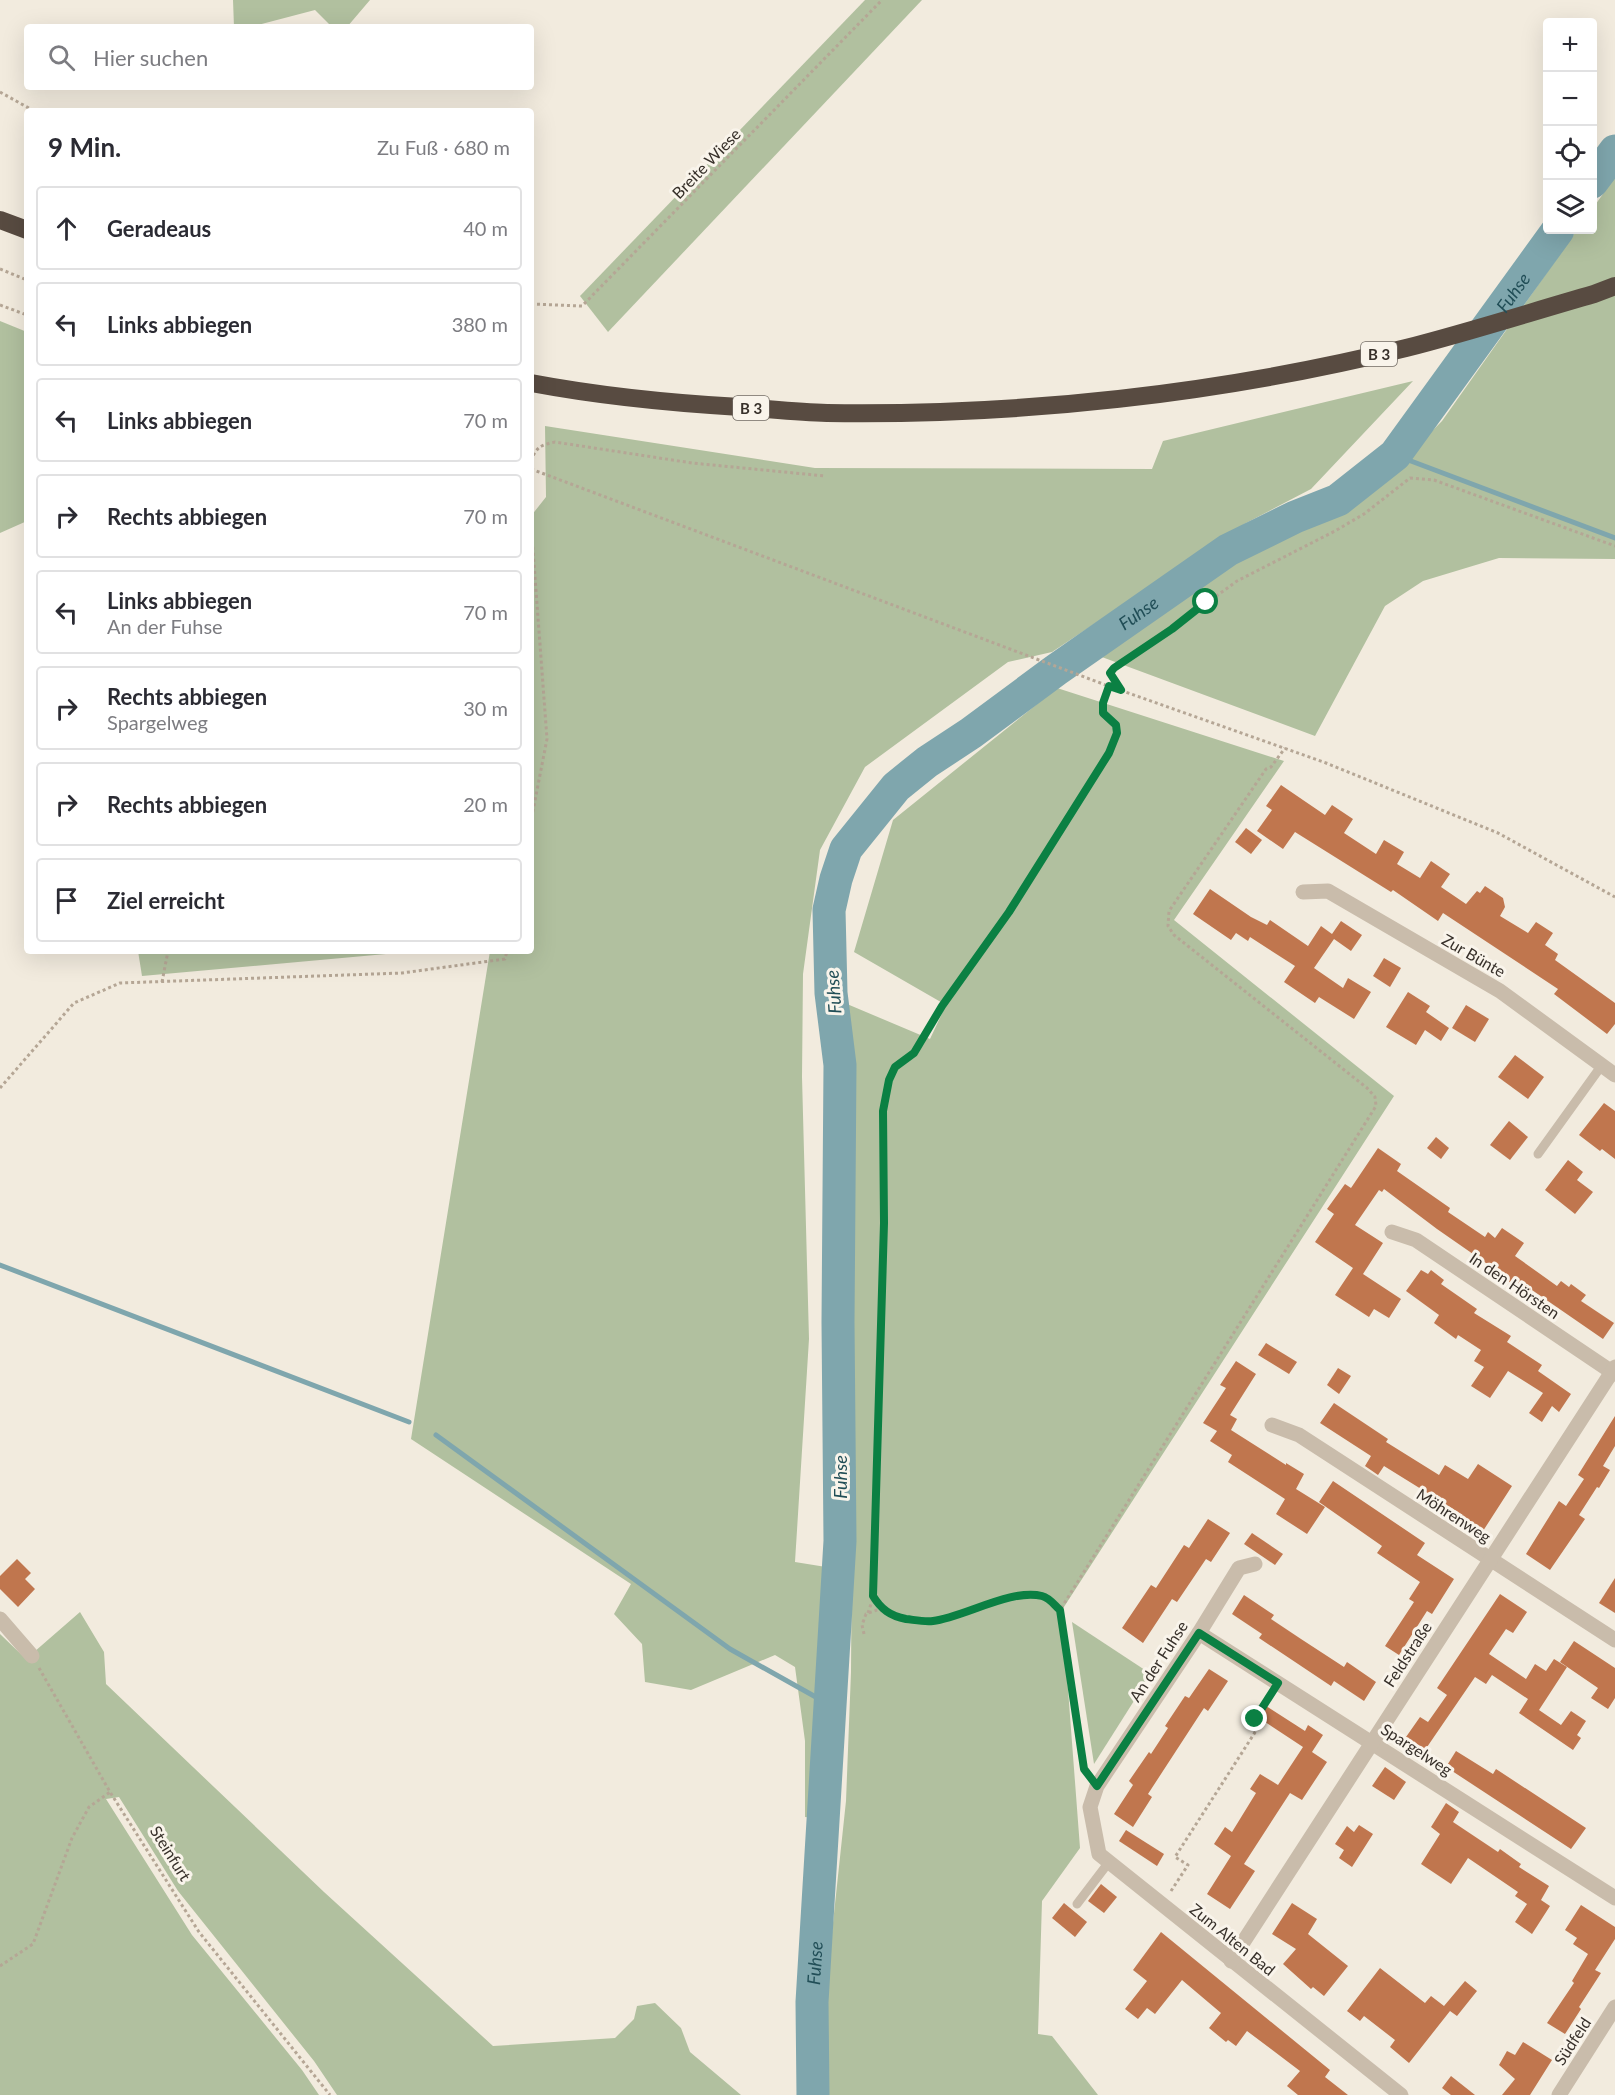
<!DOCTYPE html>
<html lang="de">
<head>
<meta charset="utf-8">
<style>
	body { margin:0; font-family:Lato,sans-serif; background:#f2f2f3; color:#2b2b33 }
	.controls { position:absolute; right:18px; top:18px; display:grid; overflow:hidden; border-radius:6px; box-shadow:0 6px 24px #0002 }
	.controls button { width:54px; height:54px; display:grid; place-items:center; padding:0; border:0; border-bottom:2px solid #e1e1e2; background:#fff; color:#2b2b33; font:30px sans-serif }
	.stop { position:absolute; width:18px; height:18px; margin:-14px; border:4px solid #0b8043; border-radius:50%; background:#fff }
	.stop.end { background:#0b8043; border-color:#fff; box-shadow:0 2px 6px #0008 }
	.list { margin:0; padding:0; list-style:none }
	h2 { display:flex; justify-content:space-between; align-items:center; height:78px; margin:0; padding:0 24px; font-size:26px }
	h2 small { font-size:20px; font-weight:400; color:#7c7c81 }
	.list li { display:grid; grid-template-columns:39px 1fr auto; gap:18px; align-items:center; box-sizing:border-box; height:84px; margin:0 12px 12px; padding:0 12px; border:2px solid #e1e1e2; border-radius:6px }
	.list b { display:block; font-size:22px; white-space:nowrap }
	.list p { margin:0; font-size:20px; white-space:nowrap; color:#7c7c81 }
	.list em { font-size:20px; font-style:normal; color:#7c7c81 }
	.icon { flex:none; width:33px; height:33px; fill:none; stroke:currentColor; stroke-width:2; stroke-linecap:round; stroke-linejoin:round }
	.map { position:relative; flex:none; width:1615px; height:2095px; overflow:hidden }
	.search { position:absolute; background:#fff; box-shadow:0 6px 24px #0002; left:24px; top:24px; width:510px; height:66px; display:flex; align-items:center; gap:15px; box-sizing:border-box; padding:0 21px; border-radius:6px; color:#7c7c81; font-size:22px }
	.panel { position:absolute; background:#fff; box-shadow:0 6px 24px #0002; left:24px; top:108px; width:510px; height:846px; border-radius:6px }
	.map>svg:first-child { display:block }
</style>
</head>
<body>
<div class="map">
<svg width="1615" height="2095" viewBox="0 0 1615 2095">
	<rect width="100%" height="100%" fill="#f2ebde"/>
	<g fill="#b1c09f">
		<path d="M 233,0 L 370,0 L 347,27 L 332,27 L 315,10 L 250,27 L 234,27 Z"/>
		<path d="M 865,0 L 922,0 L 608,332 L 580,296 Z"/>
		<path d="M 1615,177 L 1615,559 L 1499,558 L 1423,581 L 1385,606 L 1315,736 L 1091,653 L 1215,569 L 1326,515 L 1365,499 L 1442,421 L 1577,230 L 1592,230 L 1593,208 Z"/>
		<path d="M 0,321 L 27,332 L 27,521 L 0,533 Z"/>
		<path d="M 1413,381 L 1311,489 L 1246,523 L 1052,652 L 1008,662 L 865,767 L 820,850 L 803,974 L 802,1077 L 809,1339 L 795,1562 L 826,1567 L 823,1603 L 815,1818 L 805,1817 L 805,1741 L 795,1667 L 775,1655 L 691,1690 L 645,1682 L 642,1644 L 614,1614 L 631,1584 L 411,1439 L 490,951 L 531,951 L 531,516 L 546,497 L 545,426 L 815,468 L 1152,469 L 1163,441 Z"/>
		<path d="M 1057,688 L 1284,761 L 1174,920 L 1394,1096 L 1062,1610 L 1080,1848 L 1042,1901 L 1038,2034 L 1052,2036 L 1098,2095 L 827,2095 L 824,2007 L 846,1801 L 851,1672 L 855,1141 L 847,1004 L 930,1039 L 946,1005 L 854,952 L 893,820 Z"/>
		<path d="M 138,951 L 419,951 L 142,976 Z"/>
		<path d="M 80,1612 L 104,1652 L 106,1684 L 324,1892 L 493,2046 L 615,2038 L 634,2019 L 637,2006 L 655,2003 L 681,2028 L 690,2052 L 741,2095 L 337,2095 L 314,2061 L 178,1891 L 119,1797 L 106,1799 L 192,1935 L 302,2070 L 319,2095 L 0,2095 L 0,1634 L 26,1659 Z"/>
		<path d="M 1072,1622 L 1151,1674 L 1094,1764 Z"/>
	</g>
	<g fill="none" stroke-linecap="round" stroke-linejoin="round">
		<g stroke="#7fa6ad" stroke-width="5">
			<path d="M 1395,455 L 1615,538"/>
			<path d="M 0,1265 L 409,1422"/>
			<path d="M 436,1435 L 730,1649 L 830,1705"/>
		</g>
		<g stroke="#7fa6ad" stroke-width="33">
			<path d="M 1592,182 L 1615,151"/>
			<path id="s1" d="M 813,2095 L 812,2002 L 840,1541 L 838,1322 L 840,1065 L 831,993 L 829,910 L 836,879 L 846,849 L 896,787 L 927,762 L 971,733 L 1056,670 L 1228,550 L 1295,517 L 1338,500 L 1395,455 L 1558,230"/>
		</g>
	</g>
	<g fill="#c0764e">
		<path d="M 1281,785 L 1325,815 L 1332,805 L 1353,819 L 1344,833 L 1376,854 L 1384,840 L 1404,852 L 1397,864 L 1420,878 L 1431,861 L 1450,874 L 1441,887 L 1466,904 L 1477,891 L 1480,893 L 1485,886 L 1503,898 L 1505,907 L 1500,916 L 1528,933 L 1536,922 L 1553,933 L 1545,945 L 1558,954 L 1555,960 L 1615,1003 L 1615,1024 L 1607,1034 L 1554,994 L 1558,989 L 1443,913 L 1438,921 L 1393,890 L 1391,892 L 1295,832 L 1283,849 L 1257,831 L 1272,810 L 1266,806 Z"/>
		<path d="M 1246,828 L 1262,840 L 1251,854 L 1235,842 Z"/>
		<path d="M 1210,889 L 1251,917 L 1267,925 L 1270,920 L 1308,946 L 1321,926 L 1332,934 L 1341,921 L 1362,935 L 1351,951 L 1334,939 L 1314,968 L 1343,988 L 1348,978 L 1371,992 L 1354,1019 L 1319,997 L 1315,1003 L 1284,982 L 1295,966 L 1250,937 L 1248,941 L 1236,933 L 1231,940 L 1193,914 Z"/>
		<path d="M 1384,958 L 1401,968 L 1390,987 L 1373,976 Z"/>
		<path d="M 1408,992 L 1430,1006 L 1426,1012 L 1449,1028 L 1441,1041 L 1425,1030 L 1416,1045 L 1386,1027 Z"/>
		<path d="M 1466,1005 L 1489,1019 L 1475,1042 L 1452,1028 Z"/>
		<path d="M 1515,1055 L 1544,1077 L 1528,1099 L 1498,1077 Z"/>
		<path d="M 1604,1103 L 1615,1111 L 1615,1159 L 1602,1149 L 1600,1151 L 1579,1135 Z"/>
		<path d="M 1509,1121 L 1528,1137 L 1510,1160 L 1490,1145 Z"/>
		<path d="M 1436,1137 L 1449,1148 L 1441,1159 L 1427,1148 Z"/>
		<path d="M 1378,1148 L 1401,1164 L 1397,1171 L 1450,1208 L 1448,1212 L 1485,1237 L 1488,1232 L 1495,1238 L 1502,1228 L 1524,1243 L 1515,1256 L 1557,1286 L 1561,1281 L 1569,1287 L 1571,1284 L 1586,1295 L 1581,1301 L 1614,1323 L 1603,1339 L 1532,1290 L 1529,1296 L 1508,1281 L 1509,1279 L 1437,1229 L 1384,1189 L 1382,1192 L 1379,1190 L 1355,1225 L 1383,1243 L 1363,1274 L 1401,1299 L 1389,1318 L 1374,1309 L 1369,1317 L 1335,1295 L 1353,1268 L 1315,1242 L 1334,1214 L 1327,1209 L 1345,1184 L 1351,1188 Z"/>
		<path d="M 1568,1160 L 1583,1172 L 1577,1180 L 1593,1192 L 1575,1214 L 1545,1190 Z"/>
		<path d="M 1421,1270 L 1428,1274 L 1431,1270 L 1444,1280 L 1441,1284 L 1477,1309 L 1474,1313 L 1511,1336 L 1507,1342 L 1542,1365 L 1538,1371 L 1571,1394 L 1559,1412 L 1552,1406 L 1542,1422 L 1529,1413 L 1543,1393 L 1508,1371 L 1490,1398 L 1471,1386 L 1484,1367 L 1474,1361 L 1481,1350 L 1458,1335 L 1456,1339 L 1434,1323 L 1439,1315 L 1406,1291 Z"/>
		<path d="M 1266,1343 L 1297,1362 L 1289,1374 L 1258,1355 Z"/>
		<path d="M 1236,1361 L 1256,1374 L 1230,1415 L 1237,1419 L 1231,1430 L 1286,1465 L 1286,1463 L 1304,1474 L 1296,1489 L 1325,1507 L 1307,1534 L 1276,1514 L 1285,1499 L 1228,1462 L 1232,1455 L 1210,1441 L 1217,1431 L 1203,1423 L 1226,1388 L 1220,1385 Z"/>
		<path d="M 1338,1368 L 1351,1376 L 1339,1394 L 1327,1385 Z"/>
		<path d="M 1334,1403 L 1388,1439 L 1386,1442 L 1439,1475 L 1445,1465 L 1468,1479 L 1478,1464 L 1512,1486 L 1483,1531 L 1461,1516 L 1463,1515 L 1384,1466 L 1378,1475 L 1365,1466 L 1371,1456 L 1320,1423 Z"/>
		<path d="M 1615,1416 L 1615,1446 L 1603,1466 L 1610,1470 L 1599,1488 L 1597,1487 L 1579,1515 L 1585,1519 L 1550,1570 L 1526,1554 L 1559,1501 L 1566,1506 L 1584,1479 L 1578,1475 Z"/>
		<path d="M 1333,1481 L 1425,1543 L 1417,1555 L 1454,1579 L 1432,1614 L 1427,1611 L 1399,1655 L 1385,1646 L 1414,1602 L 1409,1599 L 1420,1582 L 1377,1553 L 1382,1546 L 1319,1502 Z"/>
		<path d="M 1208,1519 L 1230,1533 L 1211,1562 L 1206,1559 L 1177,1602 L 1172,1599 L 1143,1643 L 1122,1628 L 1151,1585 L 1156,1588 L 1184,1545 L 1189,1548 Z"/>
		<path d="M 1252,1533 L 1283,1554 L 1275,1565 L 1244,1544 Z"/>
		<path d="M 17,1559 L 31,1573 L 25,1579 L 35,1589 L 18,1607 L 0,1589 L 0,1576 Z"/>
		<path d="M 1615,1578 L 1615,1613 L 1599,1603 Z"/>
		<path d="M 1500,1594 L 1527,1612 L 1513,1633 L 1506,1629 L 1489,1654 L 1526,1679 L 1535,1664 L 1546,1671 L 1554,1659 L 1567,1667 L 1539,1710 L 1561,1725 L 1571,1711 L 1586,1721 L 1577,1735 L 1581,1738 L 1573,1750 L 1519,1713 L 1528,1699 L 1492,1675 L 1486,1684 L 1475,1677 L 1425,1750 L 1406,1737 L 1420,1717 L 1428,1722 L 1447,1695 L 1437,1688 Z"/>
		<path d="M 1244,1595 L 1274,1615 L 1271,1619 L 1301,1639 L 1344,1667 L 1347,1662 L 1376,1682 L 1364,1701 L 1334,1681 L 1331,1686 L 1259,1638 L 1262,1634 L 1232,1614 Z"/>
		<path d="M 1574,1641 L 1615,1668 L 1615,1698 L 1608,1709 L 1591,1698 L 1598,1688 L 1560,1662 Z"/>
		<path d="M 1209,1669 L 1228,1681 L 1208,1711 L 1204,1708 L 1148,1794 L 1152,1797 L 1133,1827 L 1114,1814 L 1133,1785 L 1129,1781 L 1149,1752 L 1151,1754 L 1168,1728 L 1165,1726 L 1185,1696 L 1189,1698 Z"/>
		<path d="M 1266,1706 L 1305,1731 L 1308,1725 L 1323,1735 L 1312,1752 L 1327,1762 L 1302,1800 L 1290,1793 L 1244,1864 L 1255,1871 L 1230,1909 L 1207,1894 L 1231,1856 L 1214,1844 L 1225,1827 L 1232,1832 L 1256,1793 L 1250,1789 L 1260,1774 L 1278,1785 L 1303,1747 L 1259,1718 Z"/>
		<path d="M 1456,1751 L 1493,1774 L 1496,1769 L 1586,1828 L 1571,1849 L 1446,1767 Z"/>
		<path d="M 1385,1767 L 1406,1782 L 1394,1800 L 1372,1786 Z"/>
		<path d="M 1446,1803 L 1459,1812 L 1453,1822 L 1498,1852 L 1500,1849 L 1521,1864 L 1519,1867 L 1549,1886 L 1541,1900 L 1550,1906 L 1532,1934 L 1515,1922 L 1527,1904 L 1515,1896 L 1518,1892 L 1468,1858 L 1451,1884 L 1421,1864 L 1440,1834 L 1431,1827 Z"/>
		<path d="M 1359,1825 L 1373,1834 L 1352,1867 L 1339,1858 L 1344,1850 L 1335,1844 L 1347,1826 L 1354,1832 Z"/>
		<path d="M 1126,1830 L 1164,1854 L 1157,1866 L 1119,1841 Z"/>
		<path d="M 1101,1884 L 1117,1897 L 1104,1913 L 1088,1901 Z"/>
		<path d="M 1064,1903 L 1087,1922 L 1075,1937 L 1052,1918 Z"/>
		<path d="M 1292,1903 L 1317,1919 L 1308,1934 L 1348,1966 L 1324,1996 L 1313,1987 L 1311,1989 L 1283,1964 L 1296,1949 L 1272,1934 Z"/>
		<path d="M 1581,1905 L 1615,1927 L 1615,1939 L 1595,1970 L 1601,1973 L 1579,2007 L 1581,2009 L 1565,2034 L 1547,2023 L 1574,1983 L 1572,1981 L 1588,1954 L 1573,1944 L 1577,1938 L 1565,1930 Z"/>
		<path d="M 1161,1932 L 1330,2070 L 1325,2077 L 1348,2095 L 1298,2095 L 1287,2086 L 1300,2071 L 1247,2031 L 1236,2046 L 1228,2040 L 1226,2042 L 1209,2028 L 1221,2013 L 1182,1980 L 1155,2014 L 1147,2008 L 1138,2019 L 1125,2009 L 1147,1981 L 1133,1970 Z"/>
		<path d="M 1380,1968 L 1425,2003 L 1431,1996 L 1444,2006 L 1465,1981 L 1477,1991 L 1457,2016 L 1450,2011 L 1409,2063 L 1390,2047 L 1395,2040 L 1364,2016 L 1360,2021 L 1347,2011 Z"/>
		<path d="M 1523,2042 L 1552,2060 L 1530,2095 L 1502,2095 L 1515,2079 L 1499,2065 L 1507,2051 L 1515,2055 Z"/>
		<path d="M 1451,2076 L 1475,2095 L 1451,2095 L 1442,2088 Z"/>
	</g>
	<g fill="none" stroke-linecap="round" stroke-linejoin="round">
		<g stroke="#b5a695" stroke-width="3" stroke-dasharray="3 3" stroke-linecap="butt">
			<path d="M 0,92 L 34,111"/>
			<path d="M 0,269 L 27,280"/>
			<path d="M 531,304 L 582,306 L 882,0"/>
			<path d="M 0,305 L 27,315"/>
			<path d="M 531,461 C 536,447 541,445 555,442 L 692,463 L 825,476"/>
			<path d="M 531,469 L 1103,684 L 1326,763 L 1498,833 L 1615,897"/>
			<path d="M 531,523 L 547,739 L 531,821"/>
			<path d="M 1120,689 L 1110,673 L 1114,668 L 1145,648 L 1237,581 L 1335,531 L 1364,514 L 1410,478 L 1434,480 L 1615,546"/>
			<path d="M 162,982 L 168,951"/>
			<path d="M 0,1088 L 74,1003 L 120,983 L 402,973 L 505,959 L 507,951"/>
			<path d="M 1059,1610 C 1054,1604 1049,1598 1041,1596 C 1008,1588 963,1620 928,1622 C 921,1622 913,1620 906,1619 C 890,1616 881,1609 873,1596 L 884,1223 L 883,1111 L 889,1080 L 895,1067 L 914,1053 L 942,1006 L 1009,912 L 1109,753 L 1117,733 L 1116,725 L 1103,713 L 1103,703 L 1109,686"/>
			<path d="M 868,1613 L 873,1598"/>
			<path d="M 864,1634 L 862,1625 L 866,1614 L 877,1610 L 884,1611"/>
			<path d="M 39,1668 L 110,1792 L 199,1932 L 330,2095"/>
			<path d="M 1087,1773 L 1084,1769 L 1060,1610 L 1376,1106 L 1375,1097 L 1367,1088 L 1174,935 L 1168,926 L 1169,911 L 1266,769 L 1271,767 L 1285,748"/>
			<path d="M 1171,1891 L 1188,1865 L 1175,1857 L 1261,1723 L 1255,1719 L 1270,1697"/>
			<path d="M 0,1966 L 33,1944 L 72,1838 L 89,1807 L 110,1792"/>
		</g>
		<g stroke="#c9bcab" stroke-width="9">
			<path d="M 1538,1154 L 1602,1065"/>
			<path d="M 1077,1904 L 1109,1862"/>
		</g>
		<g stroke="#c9bcab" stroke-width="15">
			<path d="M 1303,892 L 1328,891 L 1500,991 L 1615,1075"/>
			<path d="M 1392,1232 L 1416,1240 L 1615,1374"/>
			<path d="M 1272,1425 L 1299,1435 L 1615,1640"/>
			<path d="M 1255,1564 L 1239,1568 L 1199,1633 L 1097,1786 L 1090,1807 L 1099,1854 L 1401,2095"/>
			<path d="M 0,1619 L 32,1656"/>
			<path d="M 1199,1633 L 1615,1898"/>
			<path d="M 1231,1961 L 1615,1367"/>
			<path d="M 1559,2095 L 1615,2007"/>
		</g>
		<g stroke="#584b41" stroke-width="18">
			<path d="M 0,220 L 27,230"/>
			<path d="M 531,383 C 600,396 670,403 740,407 C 769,409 798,412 827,413 C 1020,416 1219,394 1406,348 C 1469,332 1531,312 1594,294 L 1615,286"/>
		</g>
	</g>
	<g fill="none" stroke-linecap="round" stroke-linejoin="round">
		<path stroke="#0b8043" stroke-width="8" d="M 1206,602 L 1172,629 L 1114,668 L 1110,673 L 1121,690 L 1109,686 L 1103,703 L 1103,713 L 1116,725 L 1117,733 L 1109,753 L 1009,912 L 942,1006 L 914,1053 L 895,1067 L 889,1080 L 883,1111 L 884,1223 L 873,1596 C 881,1609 890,1616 906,1619 C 915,1620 924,1622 933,1621 C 964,1617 1012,1588 1042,1596 C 1050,1598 1054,1605 1060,1610 L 1084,1769 L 1097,1786 L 1199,1633 L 1278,1683 L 1255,1719"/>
	</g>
	<g text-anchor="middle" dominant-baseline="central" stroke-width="6" stroke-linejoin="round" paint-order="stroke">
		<g fill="#f9f4eb" stroke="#716b64" stroke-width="1.5">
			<rect x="1361" y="342" width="36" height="24" rx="4.5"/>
			<rect x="733" y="396" width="36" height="24" rx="4.5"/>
		</g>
		<g font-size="15" font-weight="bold" fill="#37302a">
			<text x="1379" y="354">B 3</text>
			<text x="751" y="408">B 3</text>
		</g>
		<g font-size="16" fill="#37302a" stroke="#f9f4eb">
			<text transform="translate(706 163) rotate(-46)">Breite Wiese</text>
			<text transform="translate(1474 955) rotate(30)">Zur Bünte</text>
			<text transform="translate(1515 1285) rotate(34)">In den Hörsten</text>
			<text transform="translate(1454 1515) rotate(33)">Möhrenweg</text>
			<text transform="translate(1407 1654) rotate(-57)">Feldstraße</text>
			<text transform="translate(1158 1661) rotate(-57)">An der Fuhse</text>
			<text transform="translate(1417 1749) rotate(33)">Spargelweg</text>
			<text transform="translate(171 1853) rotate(58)">Steinfurt</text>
			<text transform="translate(1233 1939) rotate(39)">Zum Alten Bad</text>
			<text transform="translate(1572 2041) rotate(-57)">Südfeld</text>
		</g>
		<g font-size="18" font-style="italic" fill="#214e57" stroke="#f9f4eb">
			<text stroke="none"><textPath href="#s1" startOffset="2132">Fuhse</textPath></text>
			<text stroke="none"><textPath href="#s1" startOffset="1628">Fuhse</textPath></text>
			<text transform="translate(833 992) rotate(-94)">Fuhse</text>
			<text transform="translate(840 1477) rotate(-90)">Fuhse</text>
			<text stroke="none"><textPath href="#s1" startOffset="132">Fuhse</textPath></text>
		</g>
	</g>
</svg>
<div class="controls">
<button>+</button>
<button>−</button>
<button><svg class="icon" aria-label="locate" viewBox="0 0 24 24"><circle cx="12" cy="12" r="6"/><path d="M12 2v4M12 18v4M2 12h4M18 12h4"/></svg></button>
<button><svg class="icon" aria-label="layers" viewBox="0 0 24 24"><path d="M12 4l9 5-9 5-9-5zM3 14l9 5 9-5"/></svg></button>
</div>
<div class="stop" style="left:1206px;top:602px"></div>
<div class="stop end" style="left:1255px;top:1719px"></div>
<div class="search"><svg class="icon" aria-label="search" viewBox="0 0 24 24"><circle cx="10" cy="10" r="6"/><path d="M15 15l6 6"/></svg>Hier suchen</div>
<section class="panel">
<h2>9 Min.<small>Zu Fuß · 680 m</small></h2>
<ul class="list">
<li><svg class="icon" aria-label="ahead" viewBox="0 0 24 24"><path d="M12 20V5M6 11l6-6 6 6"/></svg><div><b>Geradeaus</b></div><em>40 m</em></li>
<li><svg class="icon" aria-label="left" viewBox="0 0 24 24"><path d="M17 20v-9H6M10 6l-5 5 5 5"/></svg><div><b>Links abbiegen</b></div><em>380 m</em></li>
<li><svg class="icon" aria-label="left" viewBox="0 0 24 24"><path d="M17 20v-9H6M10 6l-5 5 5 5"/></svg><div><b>Links abbiegen</b></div><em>70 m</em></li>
<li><svg class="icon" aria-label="right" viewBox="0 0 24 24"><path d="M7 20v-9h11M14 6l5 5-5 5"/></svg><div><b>Rechts abbiegen</b></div><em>70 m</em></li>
<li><svg class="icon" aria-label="left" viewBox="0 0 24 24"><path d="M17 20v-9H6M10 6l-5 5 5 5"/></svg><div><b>Links abbiegen</b><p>An der Fuhse</p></div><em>70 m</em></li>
<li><svg class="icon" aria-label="right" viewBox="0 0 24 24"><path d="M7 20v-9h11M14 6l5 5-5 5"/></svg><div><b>Rechts abbiegen</b><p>Spargelweg</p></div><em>30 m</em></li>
<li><svg class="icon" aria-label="right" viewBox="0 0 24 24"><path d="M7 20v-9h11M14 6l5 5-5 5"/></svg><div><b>Rechts abbiegen</b></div><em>20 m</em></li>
<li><svg class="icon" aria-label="arrive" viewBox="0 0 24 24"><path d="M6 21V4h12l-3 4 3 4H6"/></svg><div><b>Ziel erreicht</b></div></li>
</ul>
</section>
</div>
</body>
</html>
